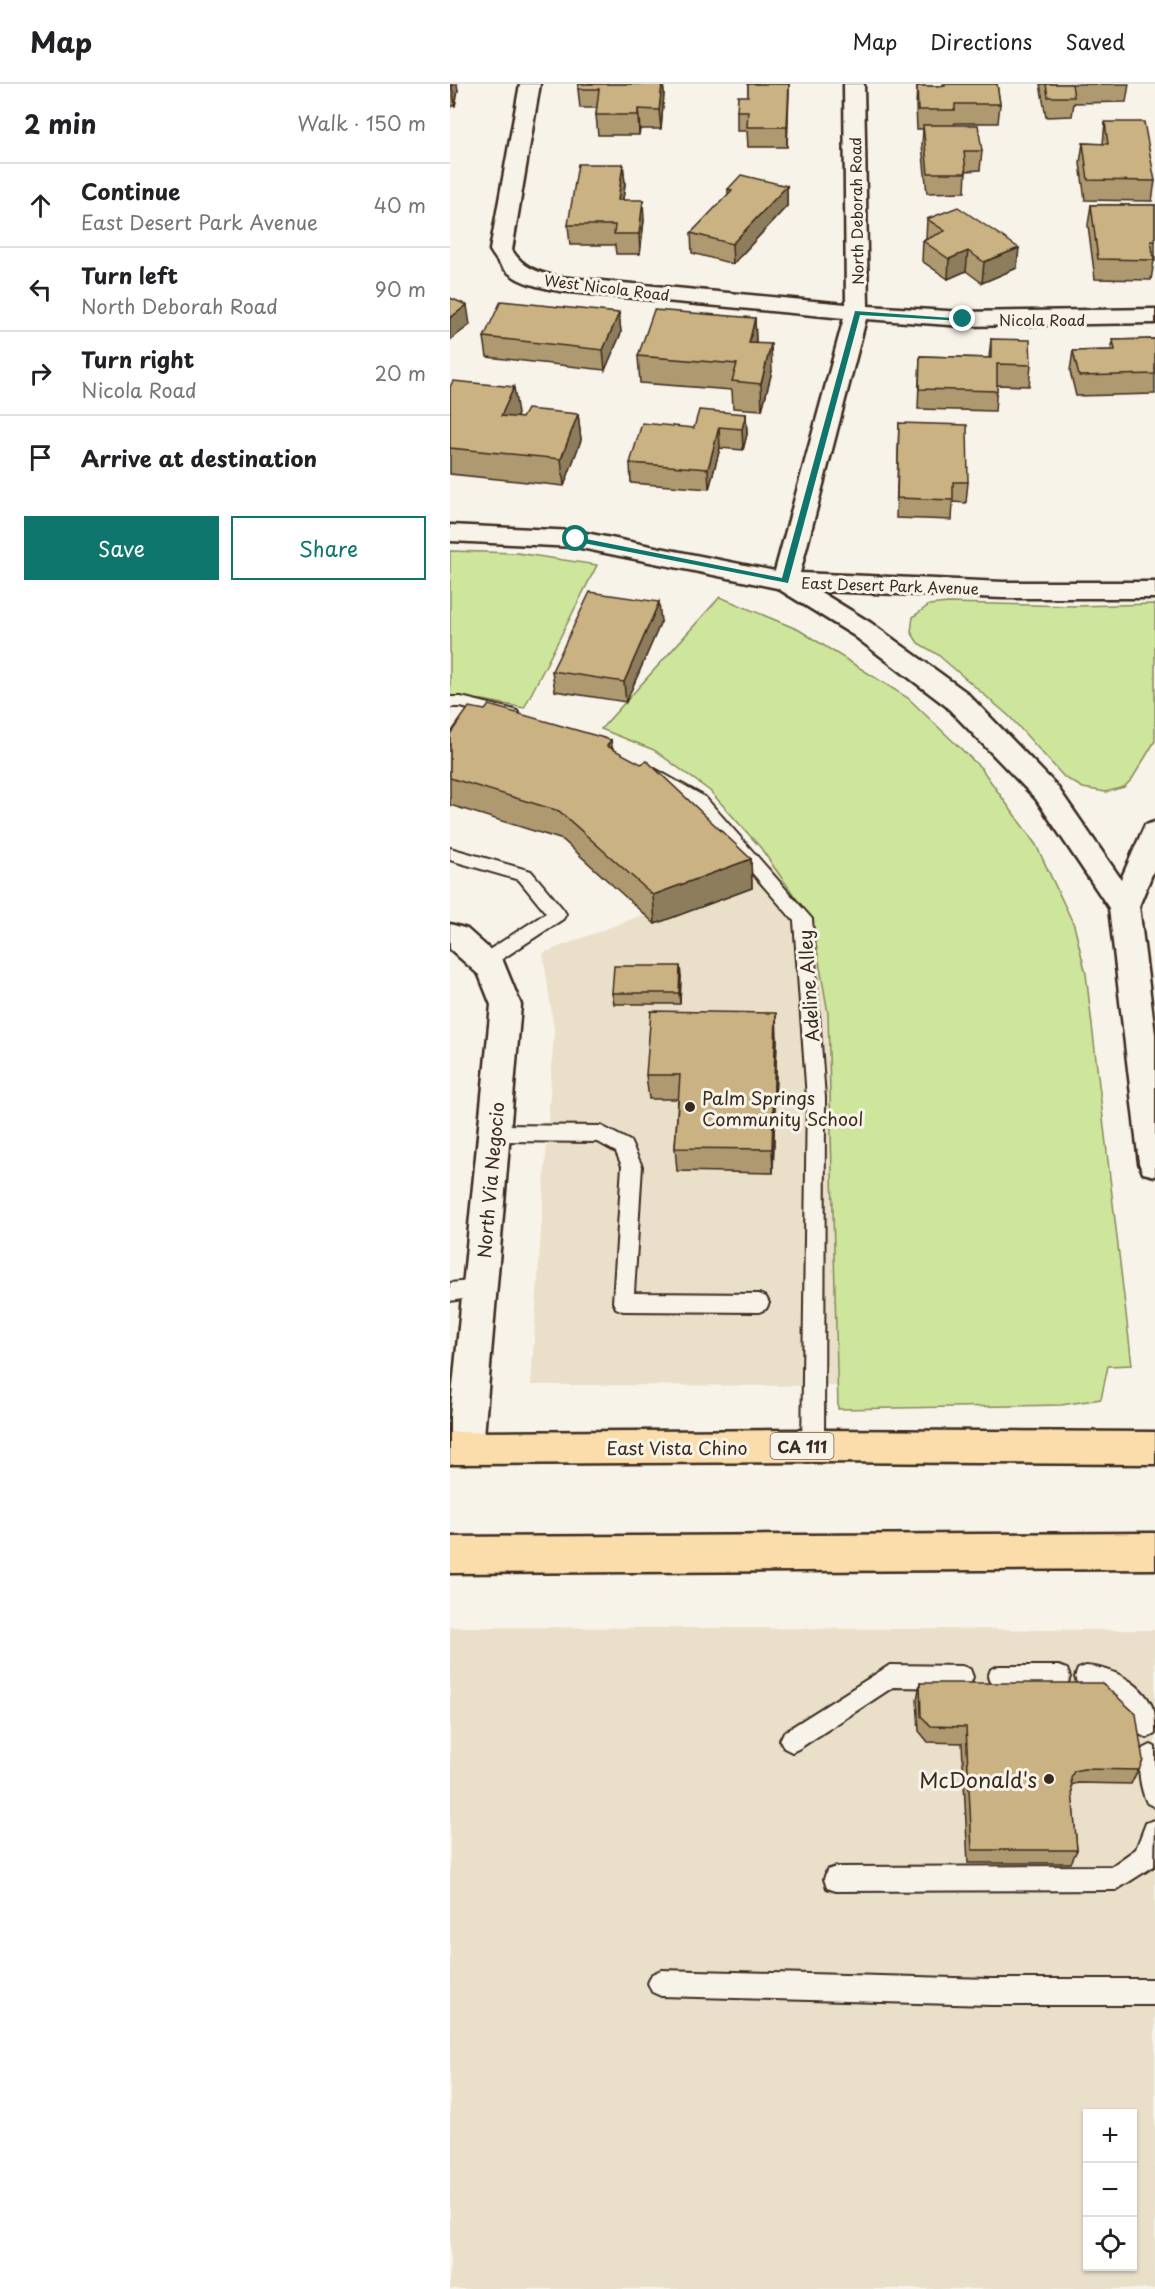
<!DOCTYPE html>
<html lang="en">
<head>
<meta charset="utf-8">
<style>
	body { margin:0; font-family:"Playpen Sans",sans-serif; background:#f2f2f2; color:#202124 }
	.controls { position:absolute; right:18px; bottom:18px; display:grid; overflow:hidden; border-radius:0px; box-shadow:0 2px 4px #0004 }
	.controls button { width:54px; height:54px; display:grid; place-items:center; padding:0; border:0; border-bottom:2px solid #e0e0e0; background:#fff; color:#202124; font:30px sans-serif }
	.stop { position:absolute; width:18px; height:18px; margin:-14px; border:4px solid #0f766e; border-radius:50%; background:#fff }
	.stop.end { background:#0f766e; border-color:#fff; box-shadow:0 2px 6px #0008 }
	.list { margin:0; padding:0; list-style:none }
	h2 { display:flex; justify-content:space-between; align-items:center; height:78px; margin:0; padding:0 24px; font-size:26px }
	h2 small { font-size:20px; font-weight:400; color:#757577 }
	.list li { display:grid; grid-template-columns:39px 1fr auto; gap:18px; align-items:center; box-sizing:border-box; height:84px; padding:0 24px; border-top:2px solid #e0e0e0 }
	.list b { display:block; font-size:22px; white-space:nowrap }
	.list p { margin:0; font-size:20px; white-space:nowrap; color:#757577 }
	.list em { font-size:20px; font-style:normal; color:#757577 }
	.actions { display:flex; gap:12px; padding:18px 24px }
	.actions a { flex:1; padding:14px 0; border:2px solid #0f766e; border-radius:0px; text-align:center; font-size:21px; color:#0f766e }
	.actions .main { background:#0f766e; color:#fff }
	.icon { flex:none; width:33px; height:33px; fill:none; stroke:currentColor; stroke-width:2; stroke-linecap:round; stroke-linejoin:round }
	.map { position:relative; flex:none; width:705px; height:2205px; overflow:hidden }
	header { display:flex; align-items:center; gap:36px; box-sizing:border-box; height:84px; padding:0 30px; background:#fff; border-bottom:2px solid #e0e0e0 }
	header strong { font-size:28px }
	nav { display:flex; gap:33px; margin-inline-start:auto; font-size:21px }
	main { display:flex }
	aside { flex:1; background:#fff }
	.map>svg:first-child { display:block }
</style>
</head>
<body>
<header>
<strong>Map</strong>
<nav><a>Map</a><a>Directions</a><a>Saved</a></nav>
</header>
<main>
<aside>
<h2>2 min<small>Walk · 150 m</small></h2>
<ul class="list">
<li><svg class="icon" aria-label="ahead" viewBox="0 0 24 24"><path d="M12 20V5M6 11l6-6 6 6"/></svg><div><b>Continue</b><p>East Desert Park Avenue</p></div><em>40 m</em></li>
<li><svg class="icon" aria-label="left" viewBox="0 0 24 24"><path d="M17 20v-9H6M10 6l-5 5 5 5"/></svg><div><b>Turn left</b><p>North Deborah Road</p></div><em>90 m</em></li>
<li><svg class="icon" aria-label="right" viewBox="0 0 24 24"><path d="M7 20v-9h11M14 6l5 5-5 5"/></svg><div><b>Turn right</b><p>Nicola Road</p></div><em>20 m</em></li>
<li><svg class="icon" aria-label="arrive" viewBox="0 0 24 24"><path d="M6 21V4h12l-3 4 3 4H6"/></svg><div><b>Arrive at destination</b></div></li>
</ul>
<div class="actions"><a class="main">Save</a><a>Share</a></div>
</aside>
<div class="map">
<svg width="705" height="2205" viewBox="0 0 705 2205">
	<rect width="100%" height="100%" fill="#f7f3e8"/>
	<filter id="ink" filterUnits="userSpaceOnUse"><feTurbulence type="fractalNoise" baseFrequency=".0167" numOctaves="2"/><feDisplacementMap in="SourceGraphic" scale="12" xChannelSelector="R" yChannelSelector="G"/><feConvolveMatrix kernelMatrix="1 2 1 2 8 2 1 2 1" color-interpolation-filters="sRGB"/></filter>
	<g filter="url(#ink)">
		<g fill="#eae0c9" fill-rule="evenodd">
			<path d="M 322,781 L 362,837 L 378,929 L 387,1302 L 81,1301 L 104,947 L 93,869 Z"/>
			<path d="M 0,1543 L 705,1546 L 705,2205 L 0,2205 ZM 638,2030 L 682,2030 L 682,2182 L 638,2182 Z"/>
		</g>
		<g fill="#cee69c" stroke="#84885d" stroke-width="1.5">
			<path d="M 0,467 L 67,469 L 147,481 L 74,624 L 33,616 L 0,613 Z"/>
			<path d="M 270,513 L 349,546 L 458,614 L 531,684 L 586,761 L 624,841 L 636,890 L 682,1281 L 658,1282 L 651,1315 L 611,1321 L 388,1325 L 378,929 L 362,837 L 310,763 L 260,707 L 204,666 L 151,645 Z"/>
			<path d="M 498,519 L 626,522 L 705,520 L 705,657 L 682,695 L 674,703 L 656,708 L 633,704 L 614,693 L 559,632 L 487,570 L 468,559 L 461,548 L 463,533 L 479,521 Z"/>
		</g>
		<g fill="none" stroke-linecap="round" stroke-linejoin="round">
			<g stroke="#3b2a1e" stroke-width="4">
				<g id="service">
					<path d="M 0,613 L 11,613 L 61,625 L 67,627 L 69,631 L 67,635 L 61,637 L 11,623 L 0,623 Z"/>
					<path d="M 203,684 L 255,713 L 362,835 L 375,1014 L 374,1362 L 371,1369 L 363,1372 L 355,1369 L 352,1362 L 357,1014 L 344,837 L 243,721 L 197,694 L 195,690 L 197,686 Z"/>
					<path d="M 0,764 L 81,787 L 113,825 L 116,830 L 113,835 L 40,883 L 34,885 L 28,883 L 25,878 L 28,873 L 96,829 L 69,796 L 0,776 Z"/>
					<path d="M 45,1041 L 151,1042 L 180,1057 L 192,1082 L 184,1209 L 309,1210 L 316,1213 L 319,1219 L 316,1225 L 309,1228 L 173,1227 L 166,1224 L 163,1218 L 172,1082 L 166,1068 L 148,1058 L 45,1057 L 38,1054 L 35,1049 L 38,1044 Z"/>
					<path d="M 30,1196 L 37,1199 L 40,1205 L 37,1211 L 0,1217 L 0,1199 Z"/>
					<path d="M 440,1581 L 512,1582 L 520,1585 L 523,1593 L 520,1601 L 512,1604 L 443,1603 L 350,1664 L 342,1668 L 334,1664 L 330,1656 L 334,1648 Z"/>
					<path d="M 549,1582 L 609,1582 L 617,1585 L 620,1593 L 617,1601 L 609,1604 L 549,1604 L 541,1601 L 538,1593 L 541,1585 Z"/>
					<path d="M 636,1582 C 663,1584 694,1599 704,1627 C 705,1634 705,1643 705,1650 L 697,1654 L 689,1650 L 682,1631 L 667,1615 L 653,1607 L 628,1601 L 625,1593 L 628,1585 Z"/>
					<path d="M 701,1661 L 705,1663 L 705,1723 L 697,1719 C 690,1704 686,1680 693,1665 Z"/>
					<path d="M 705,1736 L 704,1782 L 666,1806 L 386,1807 L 377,1804 L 374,1795 L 377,1786 L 386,1783 L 662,1782 L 686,1765 L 696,1739 Z"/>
					<path d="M 211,1886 L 540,1895 L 705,1895 L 705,1921 L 540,1921 L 211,1912 L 202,1908 L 198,1899 L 202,1890 Z"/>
				</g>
			</g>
			<g stroke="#3b2a1e" stroke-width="5">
				<g id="minor">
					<path d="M 70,0 L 90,0 L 62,166 C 73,184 89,189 109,193 L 396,220 L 394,0 L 414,0 L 418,222 L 513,228 L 705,225 L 705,239 L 513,242 L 416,235 L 350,489 L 553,498 L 705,498 L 705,514 L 553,514 L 369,507 L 421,539 L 516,608 L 606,701 L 671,795 L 695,741 L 705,738 L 705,783 L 689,822 L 705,950 L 705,1092 L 693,1089 L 689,1079 L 659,824 L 586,715 L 496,622 L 403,551 L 327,504 L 126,463 L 0,457 L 0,441 L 126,447 L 325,487 L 394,234 L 109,207 C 76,200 58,197 40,166 Z"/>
					<path d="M 0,840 L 17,845 L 53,877 L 71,921 L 33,1364 L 28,1376 L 15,1380 L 2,1376 L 0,1371 L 0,1333 L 41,921 L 29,891 L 0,865 Z"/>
				</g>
			</g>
			<g stroke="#3b2a1e" stroke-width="5">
				<g id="primary">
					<path d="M 363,1346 L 705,1348 L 705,1380 L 363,1378 L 0,1380 L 0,1348 Z"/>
					<path d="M 705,1449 L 705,1485 L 0,1489 L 0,1453 Z"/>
				</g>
			</g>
			<use href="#service" fill="#f7f3e8" fill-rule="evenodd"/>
			<use href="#minor" fill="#f7f3e8" fill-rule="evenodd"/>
			<use href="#primary" fill="#faddab" fill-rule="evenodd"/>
		</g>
		<g fill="#af9970" stroke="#3b2a1e" stroke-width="1.5">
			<path d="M 0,0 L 8,6 L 5,22 L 1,22 L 0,25 Z"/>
			<path d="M 129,0 L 213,0 L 214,9 L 211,45 L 190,45 L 189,51 L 148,51 L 146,31 L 147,24 L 130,24 L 128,5 Z"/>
			<path d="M 298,0 L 339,0 L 337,63 L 298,63 L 297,47 L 287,47 L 287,27 L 298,12 Z"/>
			<path d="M 493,0 L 547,0 L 550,20 L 548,39 L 505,39 L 504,41 L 532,67 L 530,86 L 516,87 L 515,108 L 477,109 L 472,61 L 473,45 L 467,45 L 466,22 L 467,2 L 493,2 Z"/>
			<path d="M 590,0 L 679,0 L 676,18 L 624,19 L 622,32 L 596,33 Z"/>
			<path d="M 655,38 L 705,97 L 702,117 L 635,116 L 630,79 L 633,59 L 653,60 Z"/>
			<path d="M 173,80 L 175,100 L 173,116 L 194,136 L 190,170 L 166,170 L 165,161 L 120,161 L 118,141 Z"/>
			<path d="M 337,102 L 337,122 L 283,180 L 242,169 L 241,149 L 278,111 L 278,105 Z"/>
			<path d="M 641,121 L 705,121 L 705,177 L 704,177 L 701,196 L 645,195 L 638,141 Z"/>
			<path d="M 477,135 L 567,184 L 532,199 L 516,187 L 498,195 L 472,177 L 473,157 L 476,155 Z"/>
			<path d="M 169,229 L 171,249 L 155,286 L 37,273 L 34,253 Z"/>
			<path d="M 305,234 L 306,259 L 322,287 L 312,326 L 283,324 L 282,306 L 190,299 L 188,272 Z"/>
			<path d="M 541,255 L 581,281 L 579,302 L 547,301 L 545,327 L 468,325 L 470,272 L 539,274 Z"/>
			<path d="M 705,255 L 705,310 L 626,312 L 620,287 L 623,267 L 661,266 L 663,256 Z"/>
			<path d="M 0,303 L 68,330 L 66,333 L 72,334 L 128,330 L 131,356 L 114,402 L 0,390 Z"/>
			<path d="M 296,330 L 297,350 L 293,366 L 270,364 L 259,405 L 181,399 L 180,379 L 244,344 Z"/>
			<path d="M 449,339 L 518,398 L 516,419 L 503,418 L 502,436 L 446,434 Z"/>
			<path d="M 211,538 L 176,618 L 105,607 L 102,587 Z"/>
			<path d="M 0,650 L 161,656 L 162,664 L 301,775 L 302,804 L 205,840 L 113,756 L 0,721 Z"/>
			<path d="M 231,892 L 230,920 L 164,920 L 162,909 Z"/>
			<path d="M 327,953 L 323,1089 L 227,1087 L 225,1064 L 228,1015 L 199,1015 L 196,991 Z"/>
			<path d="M 470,1599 L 693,1676 L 681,1700 L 628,1699 L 621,1701 L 627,1766 L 621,1779 L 518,1779 L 512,1659 L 478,1658 L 469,1647 L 467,1616 Z"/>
		</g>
		<g fill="#8e7d5b" stroke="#3b2a1e" stroke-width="1.5">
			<path d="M 3,0 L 7,0 L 8,6 L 5,22 L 2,3 Z"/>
			<path d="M 212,0 L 213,0 L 214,9 L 211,45 L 209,26 Z"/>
			<path d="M 339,0 L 339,9 L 337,63 L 337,43 Z"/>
			<path d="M 188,25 L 190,45 L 189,51 L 188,31 Z"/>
			<path d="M 173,80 L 175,100 L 170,136 L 168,116 Z"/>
			<path d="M 337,102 L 337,122 L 283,180 L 282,160 Z"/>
			<path d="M 193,116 L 194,136 L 190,170 L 189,150 Z"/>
			<path d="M 569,164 L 567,184 L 532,199 L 534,178 Z"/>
			<path d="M 518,167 L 516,187 L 498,195 L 499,175 Z"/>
			<path d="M 17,221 L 20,241 L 0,256 L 0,234 Z"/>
			<path d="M 169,229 L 171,249 L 155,286 L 153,266 Z"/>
			<path d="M 305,234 L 306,260 L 299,259 Z"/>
			<path d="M 321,260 L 322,287 L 312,326 L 311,300 Z"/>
			<path d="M 64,303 L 68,330 L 55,359 L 51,332 Z"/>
			<path d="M 128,330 L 131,356 L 114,402 L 111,375 Z"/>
			<path d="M 296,330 L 297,350 L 293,366 L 292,345 Z"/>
			<path d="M 269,343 L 270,364 L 259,405 L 258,385 Z"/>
			<path d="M 209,518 L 211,538 L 176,618 L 174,598 Z"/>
			<path d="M 161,656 L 165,686 L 157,662 Z"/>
			<path d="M 301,775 L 302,804 L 205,840 L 203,811 Z"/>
			<path d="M 230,882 L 231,892 L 230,920 L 229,909 Z"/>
			<path d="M 326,929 L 327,953 L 323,1089 L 322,1065 Z"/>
		</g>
		<g fill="#cbb282" stroke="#3b2a1e" stroke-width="1.5">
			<path d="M 129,0 L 212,0 L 209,26 L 188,25 L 188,31 L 146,31 L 149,5 L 128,5 Z"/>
			<path d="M 298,0 L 339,0 L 337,43 L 297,43 L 298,27 L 287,27 L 288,12 L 298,12 Z"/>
			<path d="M 495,0 L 547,0 L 550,20 L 505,20 L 505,26 L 468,26 L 467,2 L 495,2 Z"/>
			<path d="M 596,0 L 622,0 L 624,13 L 598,13 Z"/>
			<path d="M 655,38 L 694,38 L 705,97 L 638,96 L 633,59 L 658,60 Z"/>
			<path d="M 473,41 L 528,41 L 532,67 L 514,67 L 516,89 L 478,89 Z"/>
			<path d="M 128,80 L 173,80 L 168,116 L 193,116 L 189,150 L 164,150 L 165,141 L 118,141 Z"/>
			<path d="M 291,91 L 337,102 L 282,160 L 241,149 L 282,106 L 278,105 Z"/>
			<path d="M 641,121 L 705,121 L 705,157 L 701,157 L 704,176 L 648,175 Z"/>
			<path d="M 508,123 L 569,164 L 534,178 L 518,167 L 499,175 L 473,157 L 495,147 L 477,135 Z"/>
			<path d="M 0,214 L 17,221 L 0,234 Z"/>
			<path d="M 51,217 L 169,229 L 153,266 L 34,253 Z"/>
			<path d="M 204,226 L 305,234 L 299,259 L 321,260 L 311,300 L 282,297 L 287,280 L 188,272 Z"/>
			<path d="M 541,255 L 580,256 L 581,281 L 547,280 L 547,307 L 469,305 L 470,272 L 541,274 Z"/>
			<path d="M 705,255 L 705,290 L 629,292 L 623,267 L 665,266 L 663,256 Z"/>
			<path d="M 3,297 L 64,303 L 51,332 L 72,334 L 77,325 L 128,330 L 111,375 L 0,364 L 0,303 Z"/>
			<path d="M 249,326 L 296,330 L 292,345 L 269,343 L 258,385 L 180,379 L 192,339 L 244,344 Z"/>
			<path d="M 449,339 L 517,341 L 518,398 L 503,398 L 503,416 L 447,414 Z"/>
			<path d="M 140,508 L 209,518 L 174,598 L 102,587 Z"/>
			<path d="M 39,621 L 161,656 L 157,662 L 191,680 L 197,677 L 301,775 L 203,811 L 109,727 L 0,694 L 0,650 L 19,623 L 35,626 Z"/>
			<path d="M 164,882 L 230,882 L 229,909 L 162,909 Z"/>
			<path d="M 201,927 L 326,929 L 322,1065 L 225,1064 L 230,991 L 196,991 Z"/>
			<path d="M 470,1599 L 652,1599 L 686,1630 L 693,1676 L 689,1686 L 634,1685 L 624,1687 L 621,1694 L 627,1766 L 522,1766 L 516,1643 L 481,1642 L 471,1632 Z"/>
		</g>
	</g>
	<path fill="#0f766e" d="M 405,227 L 516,235 L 513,237 L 410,231 L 338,499 L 123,457 L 123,454 L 126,453 L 332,494 Z"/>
	<g fill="#3b2a1e" stroke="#f7f3e8" stroke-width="2">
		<circle cx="240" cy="1023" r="6"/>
		<circle cx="599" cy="1695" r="6"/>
	</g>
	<g text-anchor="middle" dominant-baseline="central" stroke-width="6" stroke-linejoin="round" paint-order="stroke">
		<g font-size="15" fill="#3b2a1e" stroke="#f7f3e8">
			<text transform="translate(406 127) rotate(-91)">North Deborah Road</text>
			<text transform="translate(157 203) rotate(7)">West Nicola Road</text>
			<text x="592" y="235">Nicola Road</text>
			<text transform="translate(440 501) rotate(2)">East Desert Park Avenue</text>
		</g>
		<rect fill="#f7f3e8" stroke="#73665b" stroke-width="1.5" x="320.5" y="1349" width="63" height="26" rx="4.5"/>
		<g font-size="16" font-weight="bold" fill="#3b2a1e">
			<text x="352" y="1362">CA 111</text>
		</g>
		<g font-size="18" fill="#3b2a1e" stroke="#f7f3e8">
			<text transform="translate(358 902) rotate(-94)">Adeline Alley</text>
			<text transform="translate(40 1096) rotate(-85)">North Via Negocio</text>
			<text x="227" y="1363">East Vista Chino</text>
		</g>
		<g font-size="18" fill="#3b2a1e" stroke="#f7f3e8" text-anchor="start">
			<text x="252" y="1013">Palm Springs<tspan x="252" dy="21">Community School</tspan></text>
		</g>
		<g font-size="21" fill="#3b2a1e" stroke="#f7f3e8" text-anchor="end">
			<text x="587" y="1695">McDonald's</text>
		</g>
	</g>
</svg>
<div class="controls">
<button>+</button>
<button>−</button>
<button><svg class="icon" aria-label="locate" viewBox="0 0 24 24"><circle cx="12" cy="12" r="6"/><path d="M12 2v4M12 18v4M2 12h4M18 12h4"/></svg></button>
</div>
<div class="stop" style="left:126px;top:455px"></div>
<div class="stop end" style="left:513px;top:235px"></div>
</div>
</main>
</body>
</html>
